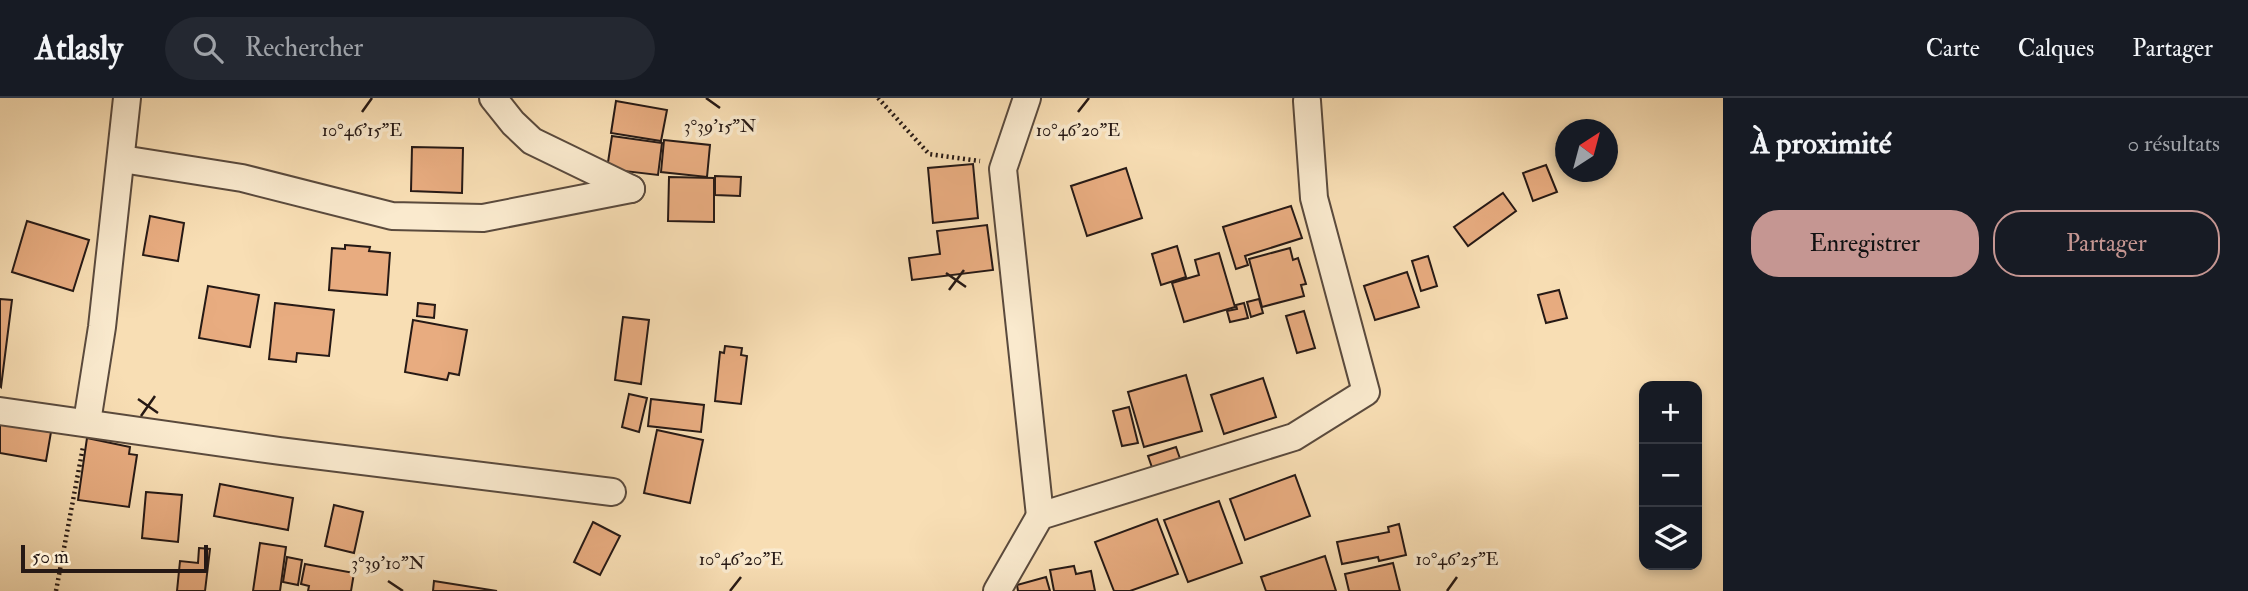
<!DOCTYPE html>
<html lang="fr">
<head>
<meta charset="utf-8">
<style>
	body { margin:0; font-family:"IM FELL Double Pica",serif; background:#242831; color:#f1f3f6 }
	.controls { position:absolute; right:21px; bottom:21px; display:grid; overflow:hidden; border-radius:14px; box-shadow:0 4px 10px #0003 }
	.controls button { width:63px; height:63px; display:grid; place-items:center; padding:0; border:0; border-bottom:2px solid #363941; background:#171b24; color:#f1f3f6; font:35px sans-serif }
	.compass { position:absolute; left:1555px; top:21px; width:63px; height:63px; border-radius:50%; background:#171b24; box-shadow:0 4px 10px #0003; rotate:36deg }
	.scale { position:absolute; left:21px; bottom:18px; width:187px; box-sizing:border-box; padding-left:7px; border:4px solid #261915; border-top:0; font-size:19px; line-height:24px; white-space:nowrap; color:#261915; -webkit-text-stroke:5px #faeace; paint-order:stroke }
	.list { margin:0; padding:0; list-style:none }
	h2 { display:flex; justify-content:space-between; align-items:center; height:91px; margin:0; padding:0 28px; font-size:30px }
	h2 small { font-size:23px; font-weight:400; color:#9ea1a6 }
	.actions { display:flex; gap:14px; padding:21px 28px }
	.actions a { flex:1; padding:16px 0; border:2px solid #c59692; border-radius:28px; text-align:center; font-size:24px; color:#c59692 }
	.actions .main { background:#c59692; color:#111 }
	.icon { flex:none; width:38px; height:38px; fill:none; stroke:currentColor; stroke-width:2; stroke-linecap:round; stroke-linejoin:round }
	.map { position:relative; flex:none; width:1723px; height:493px; overflow:hidden }
	header { display:flex; align-items:center; gap:42px; box-sizing:border-box; height:98px; padding:0 35px; background:#171b24; border-bottom:2px solid #363941 }
	header strong { font-size:33px }
	nav { display:flex; gap:38px; margin-inline-start:auto; font-size:24px }
	.search { width:490px; height:63px; background:#242831; display:flex; align-items:center; gap:18px; box-sizing:border-box; padding:0 24px; border-radius:38px; color:#9ea1a6; font-size:26px }
	main { display:flex }
	aside { flex:1; background:#171b24 }
	.map>svg:first-child { display:block }
</style>
</head>
<body>
<header>
<strong>Atlasly</strong>
<div class="search"><svg class="icon" aria-label="search" viewBox="0 0 24 24"><circle cx="10" cy="10" r="6"/><path d="M15 15l6 6"/></svg>Rechercher</div>
<nav><a>Carte</a><a>Calques</a><a>Partager</a></nav>
</header>
<main>
<div class="map">
<svg width="1723" height="493" viewBox="0 0 1723 493">
	<rect width="100%" height="100%" fill="#f8deb4"/>
	<filter id="stains"><feTurbulence type="fractalNoise" baseFrequency=".00286" numOctaves="4"/><feColorMatrix values="0 0 0 0 .2 0 0 0 0 .09 0 0 0 0 .02 0 0 0 .5 -.17"/></filter>
	<radialGradient id="worn" r=".72"><stop offset=".6" stop-color="#630" stop-opacity="0"/><stop offset="1" stop-color="#630" stop-opacity=".3"/></radialGradient>
	<g fill="#e8ac80" stroke="#261915" stroke-width="2">
		<path d="M 616,3 L 667,12 L 661,43 L 611,35 Z"/>
		<path d="M 612,38 L 662,45 L 658,77 L 607,71 Z"/>
		<path d="M 664,42 L 710,47 L 707,79 L 661,74 Z"/>
		<path d="M 412,49 L 463,50 L 462,95 L 411,93 Z"/>
		<path d="M 973,66 L 978,120 L 933,125 L 928,70 Z"/>
		<path d="M 1546,67 L 1557,94 L 1533,103 L 1523,75 Z"/>
		<path d="M 1126,70 L 1142,120 L 1087,138 L 1071,88 Z"/>
		<path d="M 715,78 L 741,79 L 740,98 L 715,97 Z"/>
		<path d="M 669,79 L 714,80 L 714,124 L 668,123 Z"/>
		<path d="M 1503,95 L 1516,113 L 1468,148 L 1454,129 Z"/>
		<path d="M 1291,108 L 1302,140 L 1245,158 L 1248,167 L 1236,171 L 1223,129 Z"/>
		<path d="M 150,118 L 184,125 L 178,163 L 143,157 Z"/>
		<path d="M 27,123 L 89,142 L 73,193 L 12,174 Z"/>
		<path d="M 987,127 L 993,172 L 912,182 L 909,160 L 940,156 L 937,133 Z"/>
		<path d="M 345,147 L 370,149 L 369,153 L 390,155 L 387,197 L 329,192 L 332,150 L 345,151 Z"/>
		<path d="M 1177,148 L 1186,179 L 1161,187 L 1152,156 Z"/>
		<path d="M 1290,150 L 1293,162 L 1298,160 L 1306,186 L 1301,187 L 1304,198 L 1262,209 L 1249,161 Z"/>
		<path d="M 1219,155 L 1235,209 L 1184,224 L 1172,185 L 1199,177 L 1195,162 Z"/>
		<path d="M 1428,158 L 1437,188 L 1421,193 L 1412,163 Z"/>
		<path d="M 1407,174 L 1419,209 L 1375,222 L 1364,188 Z"/>
		<path d="M 208,188 L 259,197 L 250,249 L 199,240 Z"/>
		<path d="M 1559,192 L 1567,220 L 1546,225 L 1538,197 Z"/>
		<path d="M 0,201 L 12,202 L 1,289 L 0,288 Z"/>
		<path d="M 1259,201 L 1263,215 L 1251,219 L 1247,204 Z"/>
		<path d="M 275,205 L 334,212 L 329,258 L 297,255 L 296,264 L 269,261 Z"/>
		<path d="M 418,205 L 435,207 L 434,220 L 417,218 Z"/>
		<path d="M 1244,205 L 1248,220 L 1230,224 L 1227,213 L 1237,211 L 1236,207 Z"/>
		<path d="M 1304,213 L 1315,250 L 1297,255 L 1286,218 Z"/>
		<path d="M 623,219 L 649,222 L 641,286 L 615,282 Z"/>
		<path d="M 413,222 L 467,232 L 459,277 L 449,275 L 447,282 L 405,274 Z"/>
		<path d="M 725,248 L 742,250 L 741,257 L 747,258 L 741,306 L 715,303 L 720,254 L 724,255 Z"/>
		<path d="M 1186,277 L 1202,333 L 1144,349 L 1128,294 Z"/>
		<path d="M 1263,280 L 1276,319 L 1224,336 L 1211,297 Z"/>
		<path d="M 629,296 L 647,300 L 639,334 L 622,329 Z"/>
		<path d="M 651,301 L 704,307 L 701,334 L 648,328 Z"/>
		<path d="M 1129,309 L 1138,345 L 1122,348 L 1113,313 Z"/>
		<path d="M 0,325 L 51,334 L 46,363 L 0,355 Z"/>
		<path d="M 657,332 L 703,342 L 690,405 L 644,395 Z"/>
		<path d="M 87,340 L 130,349 L 129,356 L 137,357 L 129,409 L 78,402 Z"/>
		<path d="M 1176,349 L 1183,369 L 1155,378 L 1148,358 Z"/>
		<path d="M 1295,377 L 1310,418 L 1245,442 L 1230,401 Z"/>
		<path d="M 220,386 L 293,400 L 288,432 L 214,418 Z"/>
		<path d="M 146,394 L 182,397 L 178,444 L 142,440 Z"/>
		<path d="M 1219,403 L 1242,465 L 1188,484 L 1164,422 Z"/>
		<path d="M 334,407 L 363,414 L 354,455 L 325,448 Z"/>
		<path d="M 1157,421 L 1178,476 L 1130,493 L 1114,493 L 1095,444 Z"/>
		<path d="M 593,424 L 620,438 L 600,477 L 574,464 Z"/>
		<path d="M 1399,426 L 1406,457 L 1379,463 L 1378,459 L 1342,466 L 1337,444 L 1389,434 L 1388,429 Z"/>
		<path d="M 260,445 L 286,449 L 280,493 L 253,493 Z"/>
		<path d="M 199,450 L 210,451 L 205,493 L 177,493 L 180,463 L 198,465 Z"/>
		<path d="M 1325,458 L 1336,493 L 1266,493 L 1261,479 Z"/>
		<path d="M 287,459 L 302,462 L 298,487 L 283,484 Z"/>
		<path d="M 1393,465 L 1400,493 L 1349,493 L 1345,476 Z"/>
		<path d="M 305,466 L 354,475 L 351,493 L 308,493 L 309,488 L 301,486 Z"/>
		<path d="M 1074,468 L 1076,476 L 1091,473 L 1095,493 L 1054,493 L 1050,472 Z"/>
		<path d="M 1046,479 L 1050,493 L 1018,493 L 1017,487 Z"/>
		<path d="M 434,483 L 497,493 L 433,493 Z"/>
	</g>
	<g fill="none" stroke-linecap="round" stroke-linejoin="round">
		<g stroke="#5a4a3d" stroke-width="30">
			<g id="street">
				<path d="M 493,0 L 513,25 L 532,43 L 631,91"/>
				<path d="M 1027,0 L 1003,71 L 1040,418"/>
				<path d="M 122,61 L 242,80 L 392,118 L 483,120 L 631,91"/>
				<path d="M 0,313 L 280,353 L 612,394"/>
				<path d="M 87,324 L 102,229 L 127,0"/>
				<path d="M 997,493 L 1040,418 L 1294,339 L 1366,294 L 1314,100 L 1307,3"/>
			</g>
		</g>
		<g stroke="#261915" stroke-width="4.5" stroke-dasharray="2 3.5" stroke-linecap="butt">
			<path d="M 878,0 L 929,56 L 980,63"/>
			<path d="M 56,493 L 83,349"/>
		</g>
		<use href="#street" stroke="#faeace" stroke-width="26"/>
	</g>
	<path fill="none" stroke="#261915" stroke-width="2.5" d="M 706,0 L 720,10M 362,14 L 372,0M 1078,14 L 1089,0M 946,175 L 966,189M 949,192 L 964,172M 138,301 L 158,315M 141,318 L 155,298M 388,483 L 403,493M 730,493 L 741,479M 1447,493 L 1457,479"/>
	<g font-size="18" text-anchor="middle" fill="#261915" stroke="#faeace" stroke-width="7" stroke-linejoin="round" paint-order="stroke">
		<text x="720" y="34">3°39'15"N</text>
		<text x="362" y="38">10°46'15"E</text>
		<text x="1078" y="38">10°46'20"E</text>
		<text x="741" y="467">10°46'20"E</text>
		<text x="1457" y="467">10°46'25"E</text>
		<text x="388" y="471">3°39'10"N</text>
	</g>
	<rect width="100%" height="100%" filter="url(#stains)"/>
	<rect width="100%" height="100%" fill="url(#worn)"/>
</svg>
<div class="controls">
<button>+</button>
<button>−</button>
<button><svg class="icon" aria-label="layers" viewBox="0 0 24 24"><path d="M12 4l9 5-9 5-9-5zM3 14l9 5 9-5"/></svg></button>
</div>
<svg class="compass" viewBox="-18 -18 36 36"><path d="M0-13l5 13h-10z" fill="#e53935"/><path d="M0 13l5-13h-10z" fill="#9ea1a6"/></svg>
<div class="scale">50 m</div>
</div>
<aside>
<h2>À proximité<small>0 résultats</small></h2>
<ul class="list">
</ul>
<div class="actions"><a class="main">Enregistrer</a><a>Partager</a></div>
</aside>
</main>
</body>
</html>
